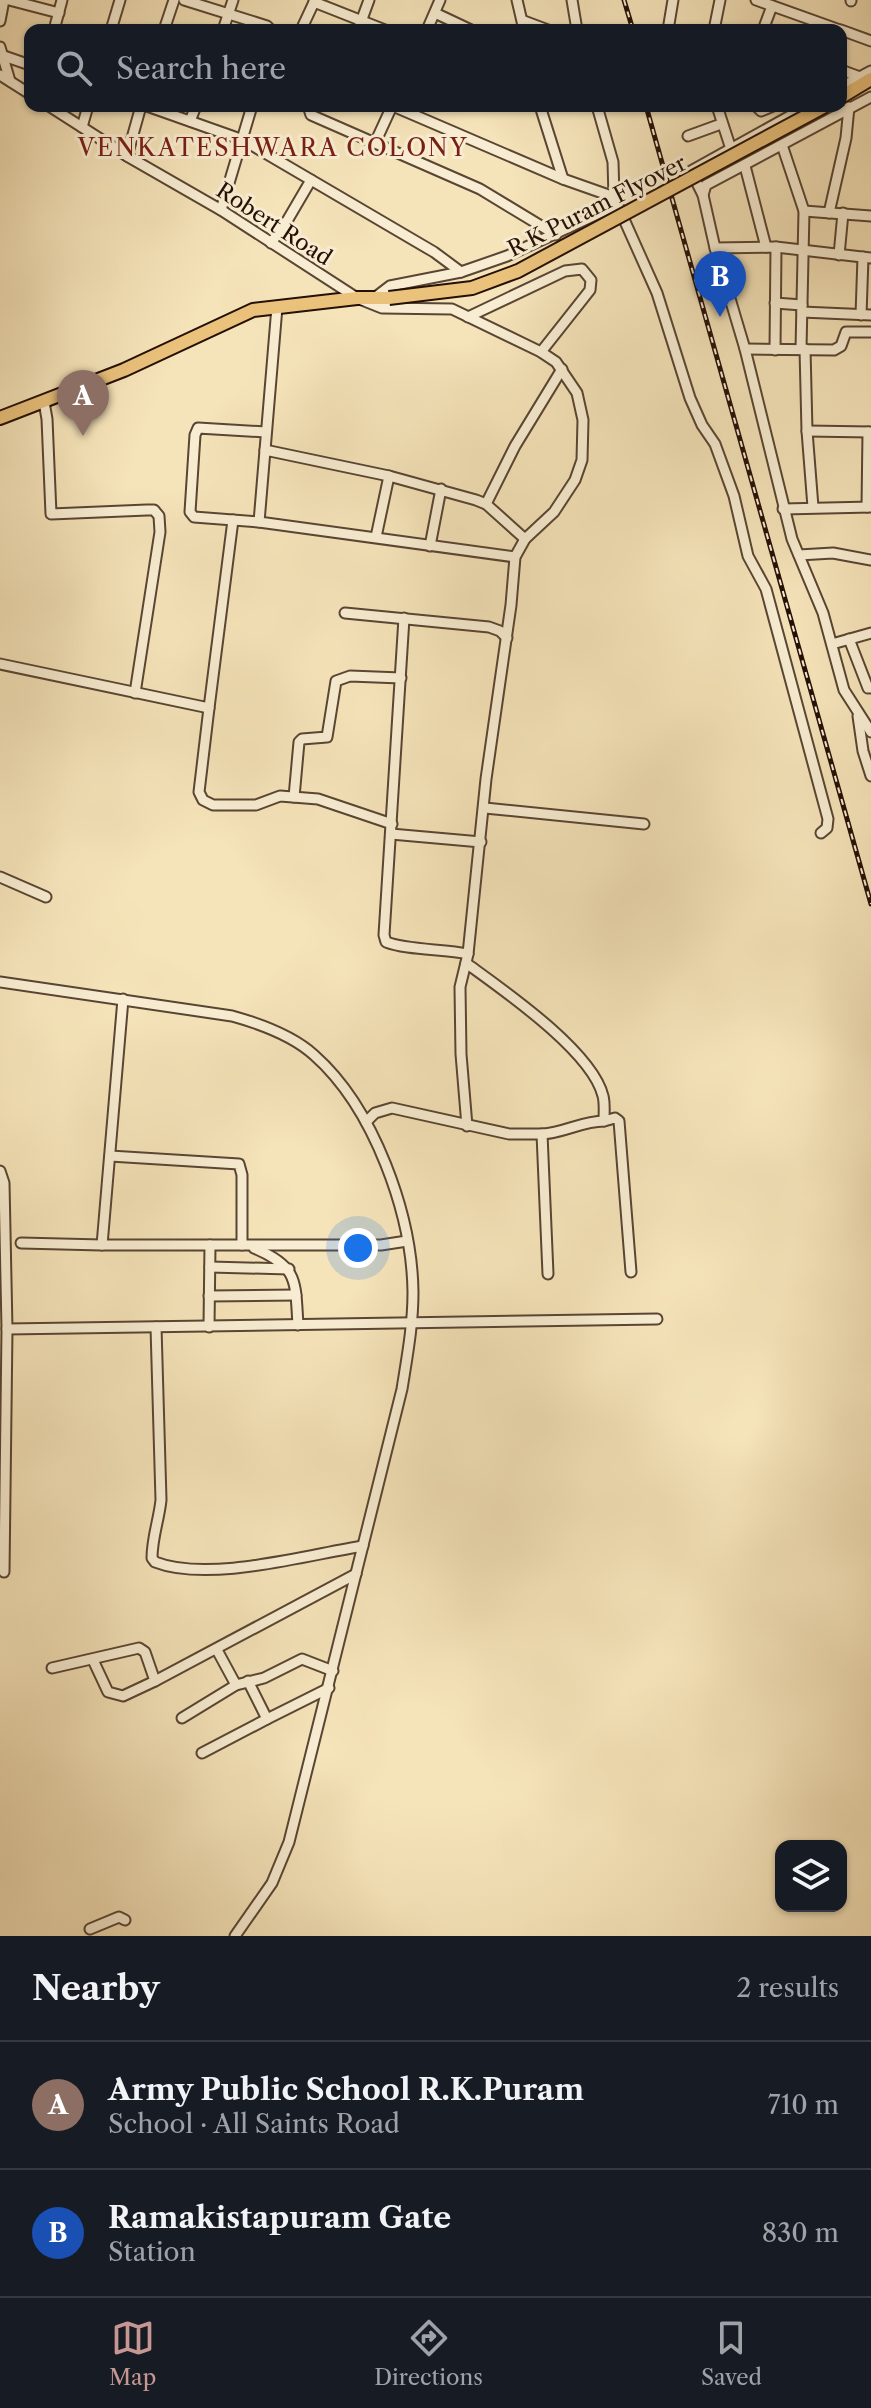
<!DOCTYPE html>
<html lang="en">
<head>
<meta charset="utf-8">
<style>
	body { margin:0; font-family:"Libre Caslon Text",serif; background:#20242c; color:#f1f3f6 }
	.controls { position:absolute; right:24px; bottom:24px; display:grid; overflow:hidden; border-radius:16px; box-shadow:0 2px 6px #0004 }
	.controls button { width:72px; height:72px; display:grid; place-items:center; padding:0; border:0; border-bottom:2px solid #363941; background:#171b24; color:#f1f3f6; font:40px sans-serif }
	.you { position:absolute; left:358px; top:1248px; width:28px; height:28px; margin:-20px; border:6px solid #fff; border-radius:50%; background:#1a73e8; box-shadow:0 0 0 12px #1a73e833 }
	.badge { display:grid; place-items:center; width:52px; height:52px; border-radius:50%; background:#c59692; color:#fff; font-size:26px; font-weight:700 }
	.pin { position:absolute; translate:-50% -66px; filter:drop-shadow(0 2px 4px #0008) }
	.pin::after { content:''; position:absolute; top:42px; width:28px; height:24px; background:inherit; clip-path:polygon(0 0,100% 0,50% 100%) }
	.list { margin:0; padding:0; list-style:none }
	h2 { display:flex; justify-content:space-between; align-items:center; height:104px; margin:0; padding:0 32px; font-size:34px }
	h2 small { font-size:26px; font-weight:400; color:#9ea1a6 }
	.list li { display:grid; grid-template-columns:52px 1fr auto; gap:24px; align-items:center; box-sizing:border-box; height:128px; padding:0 32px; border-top:2px solid #363941 }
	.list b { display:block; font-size:30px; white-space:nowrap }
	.list p { margin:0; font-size:26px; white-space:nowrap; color:#9ea1a6 }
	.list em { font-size:26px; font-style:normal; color:#9ea1a6 }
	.icon { flex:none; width:44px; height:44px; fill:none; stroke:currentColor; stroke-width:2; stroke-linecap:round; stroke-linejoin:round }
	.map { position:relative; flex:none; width:871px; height:1936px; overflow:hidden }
	.search { position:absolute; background:#171b24; box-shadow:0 2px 6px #0004; left:24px; right:24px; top:24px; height:88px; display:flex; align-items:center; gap:20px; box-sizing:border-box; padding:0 28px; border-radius:16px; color:#9ea1a6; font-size:30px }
	.sheet { height:360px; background:#171b24 }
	nav { display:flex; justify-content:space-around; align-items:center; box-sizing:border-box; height:112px; border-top:2px solid #363941; background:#171b24; font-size:22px; color:#9ea1a6 }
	nav a { display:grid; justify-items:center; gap:4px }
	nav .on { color:#c59692 }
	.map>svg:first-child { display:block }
</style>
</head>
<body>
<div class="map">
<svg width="871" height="1936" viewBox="0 0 871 1936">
	<rect width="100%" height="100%" fill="#f5e3b9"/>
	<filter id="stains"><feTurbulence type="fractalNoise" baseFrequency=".0025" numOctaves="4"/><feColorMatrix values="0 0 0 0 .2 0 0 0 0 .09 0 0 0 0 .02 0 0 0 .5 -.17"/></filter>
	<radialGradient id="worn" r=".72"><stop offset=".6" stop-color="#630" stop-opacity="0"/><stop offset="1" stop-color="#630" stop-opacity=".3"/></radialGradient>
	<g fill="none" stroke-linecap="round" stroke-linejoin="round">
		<g stroke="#594533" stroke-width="13">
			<g id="minor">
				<path d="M 9,0 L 59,13"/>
				<path d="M 184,0 L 267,26 L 271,30"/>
				<path d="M 517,0 L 524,30"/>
				<path d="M 572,0 L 577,30"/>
				<path d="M 756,0 L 840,30"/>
				<path d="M 851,1 L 851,0"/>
				<path d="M 314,2 L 385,30"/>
				<path d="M 435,13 L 471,30"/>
				<path d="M 0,21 L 4,0"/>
				<path d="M 524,21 L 548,30"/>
				<path d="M 54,30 L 62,0"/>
				<path d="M 111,30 L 120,0"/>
				<path d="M 164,30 L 174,0"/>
				<path d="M 223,30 L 233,0"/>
				<path d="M 301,30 L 315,0"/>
				<path d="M 358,30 L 369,0"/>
				<path d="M 427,30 L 440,0"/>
				<path d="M 668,30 L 673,0"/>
				<path d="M 714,30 L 720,0"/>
				<path d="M 763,30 L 772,6"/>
				<path d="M 841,30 L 871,41"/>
				<path d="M 0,47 L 10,81"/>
				<path d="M 1,55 L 30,65"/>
				<path d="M 841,70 L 860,77"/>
				<path d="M 0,75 L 30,94"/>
				<path d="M 841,87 L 871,71"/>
				<path d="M 49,106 L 127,156 L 221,210 L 357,298 L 382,308 L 452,309 L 541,352 L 556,362 L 577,393 L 583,420 L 582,460 L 575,480 L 554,512 L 525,539 L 515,557 L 511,605 L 486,779 L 468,954 L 460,987 L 461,1054 L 467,1126"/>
				<path d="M 147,106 L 243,140 L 434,252 L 461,272"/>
				<path d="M 308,106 L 311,115 L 480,189 L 556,235"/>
				<path d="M 393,106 L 563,179 L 614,197"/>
				<path d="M 540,106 L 563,179"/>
				<path d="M 597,106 L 613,162 L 614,197 L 657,293 L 690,398 L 702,425 L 715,444 L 734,496 L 748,556 L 766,589 L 828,819 L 827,828 L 821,833"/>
				<path d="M 717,106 L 731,149"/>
				<path d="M 756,106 L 761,111 L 773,106"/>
				<path d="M 808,106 L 691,171 L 703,195 L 715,248 L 745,349 L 792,539 L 823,613 L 844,690 L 871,732"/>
				<path d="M 190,121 L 196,106"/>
				<path d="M 82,127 L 88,106"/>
				<path d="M 688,136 L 721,124"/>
				<path d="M 375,143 L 392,106"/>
				<path d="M 782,145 L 804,211 L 801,349"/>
				<path d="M 127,156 L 141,106"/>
				<path d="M 745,166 L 766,247"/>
				<path d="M 703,195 L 706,185 L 871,97"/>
				<path d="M 221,210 L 252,106"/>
				<path d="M 804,211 L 871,216"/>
				<path d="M 829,213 L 846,138 L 849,107"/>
				<path d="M 271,243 L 287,221 L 311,180"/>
				<path d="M 715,248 L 776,247 L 871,258"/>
				<path d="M 839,255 L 843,213"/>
				<path d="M 373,299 L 390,286 L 461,272 L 507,256 L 617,205"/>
				<path d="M 775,303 L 802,305"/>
				<path d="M 802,312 L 871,315"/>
				<path d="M 861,315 L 863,257"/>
				<path d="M 468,317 L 565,271 L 582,269 L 591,280 L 590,290 L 541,352"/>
				<path d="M 745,349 L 834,350 L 841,346 L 846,332 L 871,332"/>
				<path d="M 805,349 L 807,431 L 813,507"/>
				<path d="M 775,350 L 776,247"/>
				<path d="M 44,402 L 47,419 L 51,514 L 147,510 L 154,510 L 159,516 L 160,532 L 135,693"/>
				<path d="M 807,431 L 871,432"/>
				<path d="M 266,432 L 198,428 L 195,435 L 190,512 L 194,517 L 259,522 L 515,557"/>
				<path d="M 265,450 L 389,476 L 476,500 L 486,504 L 525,539"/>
				<path d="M 486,504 L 515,446 L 562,369"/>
				<path d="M 867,507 L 868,432"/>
				<path d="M 783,509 L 871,507"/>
				<path d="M 259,522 L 277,307"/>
				<path d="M 376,537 L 389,476"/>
				<path d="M 430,546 L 441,489"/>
				<path d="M 799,555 L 833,553 L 871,560"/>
				<path d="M 345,613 L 489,627 L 500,631 L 507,638"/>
				<path d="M 404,618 L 384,935 L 386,942 C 406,950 444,949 468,954"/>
				<path d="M 849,639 L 868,688 L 871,688"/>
				<path d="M 832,644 L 871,633"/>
				<path d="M 0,664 L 209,708 L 233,520"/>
				<path d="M 209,708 L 199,792 L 203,800 L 213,805 L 256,805 L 280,796 L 318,799 L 392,824"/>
				<path d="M 858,716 L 863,751 L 871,776"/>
				<path d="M 294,797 L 299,742 L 302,739 L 327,737 L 336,681 L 350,676 L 401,678"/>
				<path d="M 485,808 L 644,824"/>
				<path d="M 391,834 L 481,842"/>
				<path d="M 0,877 L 46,897"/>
				<path d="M 466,963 C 503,990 592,1051 603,1096 C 605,1103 604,1113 604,1121 L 615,1118 L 619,1121 L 631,1272"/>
				<path d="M 0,982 L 232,1016 C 261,1024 292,1035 314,1055 C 374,1108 412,1214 413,1292 C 413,1326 407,1357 402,1389 L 289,1842 L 272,1883 L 235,1936"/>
				<path d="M 123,999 L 102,1245 L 381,1245 L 407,1241"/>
				<path d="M 366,1122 L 375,1113 L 392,1108 L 509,1134 L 542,1134"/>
				<path d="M 110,1156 L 239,1164 L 242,1175 L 242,1245"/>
				<path d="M 0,1171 L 4,1183 L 7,1329 L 4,1572"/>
				<path d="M 21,1243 L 102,1245"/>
				<path d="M 254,1248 C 299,1267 295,1281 298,1325"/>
				<path d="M 210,1267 L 289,1269"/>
				<path d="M 548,1274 L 542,1134 C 564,1133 582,1121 604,1121"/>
				<path d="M 209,1296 L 296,1295"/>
				<path d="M 156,1327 L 161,1500 C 159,1520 152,1537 152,1558 L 155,1562 C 209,1583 306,1555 363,1546"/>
				<path d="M 209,1327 L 210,1245"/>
				<path d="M 7,1329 L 657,1319"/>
				<path d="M 217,1650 L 236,1685 L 264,1678 L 302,1659 L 333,1671"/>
				<path d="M 93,1660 L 108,1692 L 123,1696 L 155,1681 L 356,1574"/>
				<path d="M 52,1668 L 139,1648 L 145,1652 L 155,1681"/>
				<path d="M 248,1681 L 267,1719 L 329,1688"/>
				<path d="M 182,1718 L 236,1685"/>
				<path d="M 202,1753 L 267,1719"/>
				<path d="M 90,1929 L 119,1917 L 125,1920"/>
			</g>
		</g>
		<g stroke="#251006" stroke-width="16">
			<g id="major">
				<path d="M 841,97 L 871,79"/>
				<path d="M 0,418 L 124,370 L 253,310 L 357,298 L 389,298"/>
			</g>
		</g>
		<use href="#minor" stroke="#f8edd2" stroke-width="9"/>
		<use href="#major" stroke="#eac27c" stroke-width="12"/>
		<g stroke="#251006" stroke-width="5">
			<g id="rail">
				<path d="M 624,0 L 633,30"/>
				<path d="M 646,106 L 871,904"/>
			</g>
		</g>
		<use href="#rail" stroke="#f8edd2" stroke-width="2" stroke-dasharray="6" stroke-linecap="butt"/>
		<g stroke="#251006" stroke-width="16" stroke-linecap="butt">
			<path id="major-bridge" d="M 389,298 L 472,288 L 518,271 L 825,106"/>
		</g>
		<use href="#major-bridge" stroke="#eac27c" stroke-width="12"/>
	</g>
	<g text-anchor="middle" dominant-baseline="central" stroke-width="6" stroke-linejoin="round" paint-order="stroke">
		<g font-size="22" fill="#251006" stroke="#f8edd2">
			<text transform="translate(597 206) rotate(-27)">R K Puram Flyover</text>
			<text transform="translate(274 224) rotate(33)">Robert Road</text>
		</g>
		<g font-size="24" letter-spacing="2" fill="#7a1f14" stroke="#f8edd2">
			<text x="273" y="147">VENKATESHWARA COLONY</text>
		</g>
	</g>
	<rect width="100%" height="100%" filter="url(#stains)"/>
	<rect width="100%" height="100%" fill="url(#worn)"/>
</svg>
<div class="controls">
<button><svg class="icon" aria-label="layers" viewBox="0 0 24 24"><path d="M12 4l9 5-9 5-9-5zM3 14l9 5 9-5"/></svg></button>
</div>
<div class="you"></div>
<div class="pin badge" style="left:83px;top:436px;background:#8d6e63">A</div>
<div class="pin badge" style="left:720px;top:317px;background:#1a4fb4">B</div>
<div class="search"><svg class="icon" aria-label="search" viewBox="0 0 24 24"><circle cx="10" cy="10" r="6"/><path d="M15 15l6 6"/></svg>Search here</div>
</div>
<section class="sheet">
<h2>Nearby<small>2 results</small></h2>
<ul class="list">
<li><span class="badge" style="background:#8d6e63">A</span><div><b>Army Public School R.K.Puram</b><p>School · All Saints Road</p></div><em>710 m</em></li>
<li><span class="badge" style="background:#1a4fb4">B</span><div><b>Ramakistapuram Gate</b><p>Station</p></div><em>830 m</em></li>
</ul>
</section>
<nav>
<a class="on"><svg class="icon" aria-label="map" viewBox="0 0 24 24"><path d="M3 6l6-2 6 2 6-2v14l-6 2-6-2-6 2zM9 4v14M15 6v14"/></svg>Map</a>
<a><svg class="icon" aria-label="directions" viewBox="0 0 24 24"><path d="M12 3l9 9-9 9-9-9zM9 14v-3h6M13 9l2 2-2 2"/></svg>Directions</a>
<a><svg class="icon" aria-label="saved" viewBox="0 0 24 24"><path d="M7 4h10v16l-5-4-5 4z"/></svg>Saved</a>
</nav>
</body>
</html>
